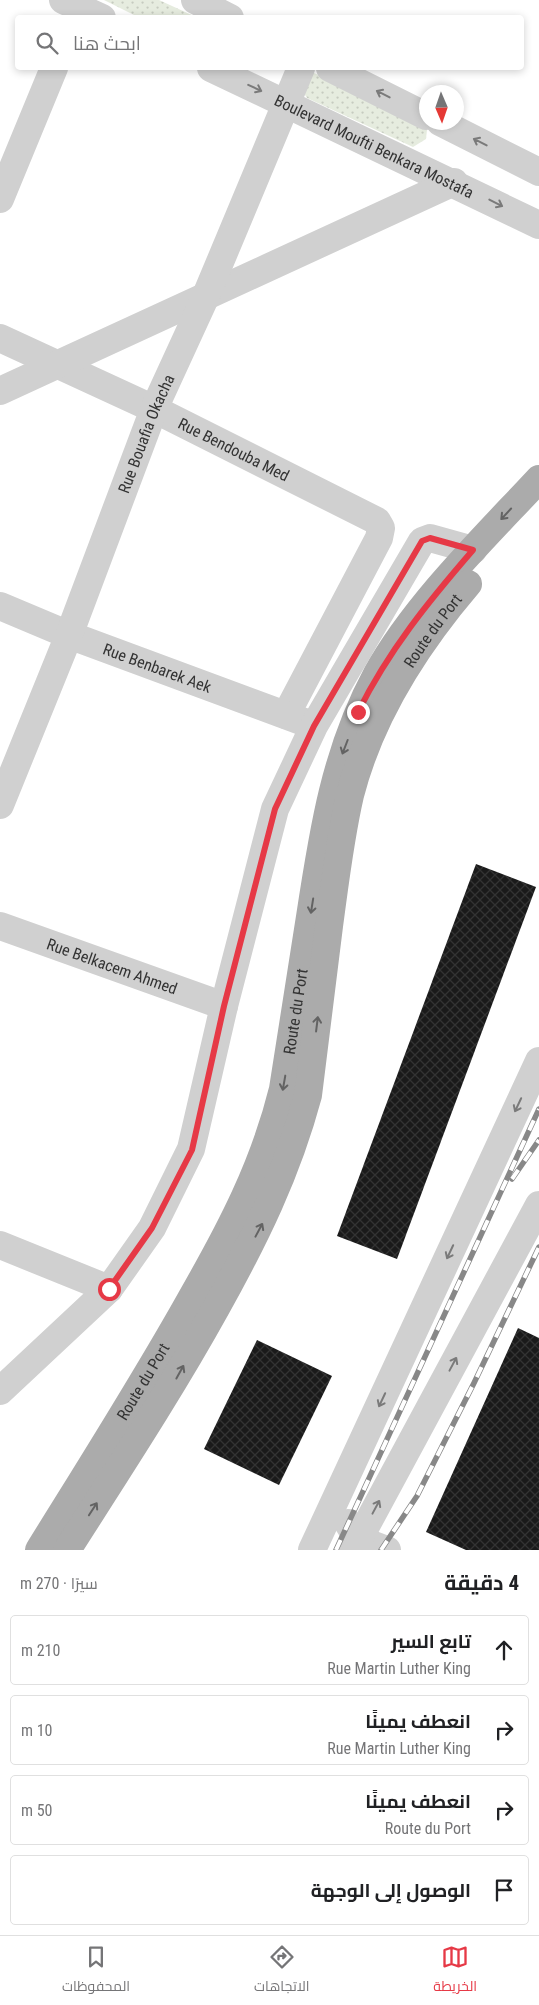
<!DOCTYPE html>
<html lang="ar">
<head>
<meta charset="utf-8">
<style>
	body { margin:0; font-family:"Roboto Condensed",Cairo,sans-serif; background:#f6f6f6; color:#202124; direction:rtl }
	.compass { position:absolute; left:419px; top:85px; width:45px; height:45px; border-radius:50%; background:#fff; box-shadow:0 2px 8px #0003; rotate:178deg }
	.stop { position:absolute; width:15px; height:15px; margin:-11px; border:4px solid #e63946; border-radius:50%; background:#fff }
	.stop.end { background:#e63946; border-color:#fff; box-shadow:0 1px 5px #0008 }
	.list { margin:0; padding:0; list-style:none }
	h2 { display:flex; justify-content:space-between; align-items:center; height:65px; margin:0; padding:0 20px; font-size:21px }
	h2 small { font-size:16px; font-weight:400; color:#757577 }
	.list li { display:grid; grid-template-columns:32px 1fr auto; gap:15px; align-items:center; box-sizing:border-box; height:70px; margin:0 10px 10px; padding:0 10px; border:1px solid #e0e0e0; border-radius:5px }
	.list b { display:block; font-size:19px; white-space:nowrap }
	.list p { margin:0; font-size:16px; white-space:nowrap; color:#757577 }
	.list em { font-size:16px; font-style:normal; color:#757577 }
	.icon { flex:none; width:28px; height:28px; fill:none; stroke:currentColor; stroke-width:2; stroke-linecap:round; stroke-linejoin:round }
	.map { position:relative; flex:none; width:539px; height:1550px; overflow:hidden; direction:ltr }
	.search { position:absolute; background:#fff; box-shadow:0 2px 8px #0003; left:15px; right:15px; top:15px; height:55px; display:flex; align-items:center; gap:12px; box-sizing:border-box; padding:0 18px; border-radius:5px; color:#757577; font-size:19px }
	.sheet { height:385px; background:#fff }
	nav { display:flex; justify-content:space-around; align-items:center; box-sizing:border-box; height:70px; border-top:1px solid #e0e0e0; background:#fff; font-size:14px; color:#757577 }
	nav a { display:grid; justify-items:center; gap:2px }
	nav .on { color:#e63946 }
	.map>svg:first-child { display:block }
</style>
</head>
<body>
<div class="map">
<svg width="539" height="1550" viewBox="0 0 539 1550">
	<defs>
		<pattern id="grass-dots" width="8" height="8" patternUnits="userSpaceOnUse" patternTransform="scale(1.25)"><rect width="8" height="8" fill="#e6ecdf"/><path d="M2 2h.1M6 6h.1" fill="none" stroke="#c6cbc0" stroke-width="1.8" stroke-linecap="round"/></pattern>
		<pattern id="building-cross-hatch" width="8" height="8" patternUnits="userSpaceOnUse" patternTransform="scale(1.25)"><rect width="8" height="8" fill="#1a1a1a"/><path d="M0 0l8 8M0 8l8-8" fill="none" stroke="#333"/></pattern>
	</defs>
	<rect width="100%" height="100%" fill="#fff"/>
	<g fill="url(#grass-dots)">
		<path d="M 104,0 L 159,0 L 196,17 L 138,17 Z"/>
		<path d="M 314,73 L 420,120 L 427,130 L 426,139 L 413,147 L 307,98 L 301,89 L 303,79 Z"/>
	</g>
	<g fill="url(#building-cross-hatch)">
		<path d="M 476,864 L 536,887 L 397,1259 L 337,1236 Z"/>
		<path d="M 518,1328 L 539,1338 L 539,1550 L 466,1550 L 426,1532 Z"/>
		<path d="M 257,1340 L 332,1376 L 279,1485 L 204,1449 Z"/>
	</g>
	<g fill="none" stroke-linecap="round" stroke-linejoin="round">
		<g stroke="#d0d0d0" stroke-width="28">
			<path d="M 63,0 L 102,18"/>
			<path d="M 195,0 L 230,18"/>
			<path id="s1" d="M 211,68 L 539,225"/>
			<path d="M 330,68 L 426,116"/>
			<path d="M 440,122 L 539,172"/>
			<path d="M 0,199 L 54,68"/>
			<path id="s2" d="M 0,338 L 154,409 L 377,521 L 381,528 L 379,538 L 286,715"/>
			<path d="M 0,391 L 454,182"/>
			<path id="s3" d="M 0,606 L 69,635 L 304,722"/>
			<path id="s4" d="M 0,805 L 69,635 L 154,409 L 205,298 L 301,68"/>
			<path id="s5" d="M 0,926 L 224,1006"/>
			<path d="M 0,1245 L 109,1289"/>
			<path d="M 0,1391 L 109,1289 L 152,1228 L 191,1149 L 224,1006 L 275,809 L 314,726 L 422,541 L 430,538 L 473,550"/>
			<path d="M 348,1523 L 358,1539 L 387,1550"/>
			<path d="M 312,1550 L 539,1061"/>
			<path d="M 353,1550 L 539,1205"/>
		</g>
		<g stroke="#ababab" stroke-width="28">
			<path id="s6" d="M 39,1550 C 91,1466 144,1383 192,1297 C 231,1229 264,1166 283,1089 C 292,1032 301,974 310,917 C 323,831 335,752 377,674 C 415,605 486,536 539,479"/>
			<path id="s7" d="M 67,1550 C 118,1470 170,1391 216,1308 C 255,1238 287,1173 308,1095 C 315,1039 322,983 329,926 C 335,882 340,838 350,795 C 370,717 416,645 468,584"/>
		</g>
		<g stroke="#888" stroke-width="5.5">
			<g id="rail">
				<path d="M 512,1179 L 539,1140"/>
				<path d="M 336,1550 L 539,1109"/>
				<path d="M 381,1550 L 417,1496 L 474,1383 L 539,1247"/>
			</g>
		</g>
		<use href="#rail" stroke="#fff" stroke-width="4" stroke-dasharray="11" stroke-linecap="butt"/>
	</g>
	<defs><path id="oneway-shaft" d="M-6 0H5M1.5-3L5.5 0L1.5 3" fill="none" stroke-width="1.6" stroke-linecap="round" stroke-linejoin="round" transform="scale(1.25)"/></defs>
	<g stroke="#7a7a7a">
		<use href="#oneway-shaft" transform="translate(255 88) rotate(25)"/>
		<use href="#oneway-shaft" transform="translate(383 94) rotate(-153)"/>
		<use href="#oneway-shaft" transform="translate(480 142) rotate(-153)"/>
		<use href="#oneway-shaft" transform="translate(496 203) rotate(27)"/>
		<use href="#oneway-shaft" transform="translate(518 1105) rotate(115)"/>
		<use href="#oneway-shaft" transform="translate(450 1252) rotate(115)"/>
		<use href="#oneway-shaft" transform="translate(453 1364) rotate(-62)"/>
		<use href="#oneway-shaft" transform="translate(382 1400) rotate(115)"/>
		<use href="#oneway-shaft" transform="translate(376 1507) rotate(-62)"/>
	</g>
	<g stroke="#636363">
		<use href="#oneway-shaft" transform="translate(506 514) rotate(133)"/>
		<use href="#oneway-shaft" transform="translate(345 747) rotate(111)"/>
		<use href="#oneway-shaft" transform="translate(312 906) rotate(99)"/>
		<use href="#oneway-shaft" transform="translate(317 1024) rotate(-83)"/>
		<use href="#oneway-shaft" transform="translate(284 1083) rotate(100)"/>
		<use href="#oneway-shaft" transform="translate(259 1230) rotate(-62)"/>
		<use href="#oneway-shaft" transform="translate(180 1372) rotate(-61)"/>
		<use href="#oneway-shaft" transform="translate(93 1509) rotate(-57)"/>
	</g>
	<g fill="none" stroke-linecap="round" stroke-linejoin="round">
		<path stroke="#e63946" stroke-width="6" d="M 109,1289 L 152,1228 L 192,1150 L 224,1006 L 275,809 L 314,726 L 422,541 L 430,538 L 473,550 C 428,602 389,650 358,712"/>
	</g>
	<g text-anchor="middle" dominant-baseline="central" stroke-width="5" stroke-linejoin="round" paint-order="stroke">
		<g font-size="16" fill="#333" stroke="#fff">
			<text stroke="none"><textPath href="#s1" startOffset="181">Boulevard Moufti Benkara Mostafa</textPath></text>
			<text stroke="none"><textPath href="#s4" startOffset="399">Rue Bouafia Okacha</textPath></text>
			<text stroke="none"><textPath href="#s2" startOffset="259">Rue Bendouba Med</textPath></text>
			<text stroke="none"><textPath href="#s7" startOffset="1005">Route du Port</textPath></text>
			<text stroke="none"><textPath href="#s3" startOffset="169">Rue Benbarek Aek</textPath></text>
			<text stroke="none"><textPath href="#s5" startOffset="119">Rue Belkacem Ahmed</textPath></text>
			<text stroke="none"><textPath href="#s6" startOffset="602">Route du Port</textPath></text>
			<text stroke="none"><textPath href="#s6" startOffset="198">Route du Port</textPath></text>
		</g>
	</g>
</svg>
<svg class="compass" viewBox="-18 -18 36 36"><path d="M0-13l5 13h-10z" fill="#e53935"/><path d="M0 13l5-13h-10z" fill="#757577"/></svg>
<div class="stop" style="left:109px;top:1289px"></div>
<div class="stop end" style="left:358px;top:712px"></div>
<div class="search"><svg class="icon" aria-label="search" viewBox="0 0 24 24"><circle cx="10" cy="10" r="6"/><path d="M15 15l6 6"/></svg>ابحث هنا</div>
</div>
<section class="sheet">
<h2>4 دقيقة<small>سيرًا · 270 m</small></h2>
<ul class="list">
<li><svg class="icon" aria-label="ahead" viewBox="0 0 24 24"><path d="M12 20V5M6 11l6-6 6 6"/></svg><div><b>تابع السير</b><p>Rue Martin Luther King</p></div><em>210 m</em></li>
<li><svg class="icon" aria-label="right" viewBox="0 0 24 24"><path d="M7 20v-9h11M14 6l5 5-5 5"/></svg><div><b>انعطف يمينًا</b><p>Rue Martin Luther King</p></div><em>10 m</em></li>
<li><svg class="icon" aria-label="right" viewBox="0 0 24 24"><path d="M7 20v-9h11M14 6l5 5-5 5"/></svg><div><b>انعطف يمينًا</b><p>Route du Port</p></div><em>50 m</em></li>
<li><svg class="icon" aria-label="arrive" viewBox="0 0 24 24"><path d="M6 21V4h12l-3 4 3 4H6"/></svg><div><b>الوصول إلى الوجهة</b></div></li>
</ul>
</section>
<nav>
<a class="on"><svg class="icon" aria-label="map" viewBox="0 0 24 24"><path d="M3 6l6-2 6 2 6-2v14l-6 2-6-2-6 2zM9 4v14M15 6v14"/></svg>الخريطة</a>
<a><svg class="icon" aria-label="directions" viewBox="0 0 24 24"><path d="M12 3l9 9-9 9-9-9zM9 14v-3h6M13 9l2 2-2 2"/></svg>الاتجاهات</a>
<a><svg class="icon" aria-label="saved" viewBox="0 0 24 24"><path d="M7 4h10v16l-5-4-5 4z"/></svg>المحفوظات</a>
</nav>
</body>
</html>
